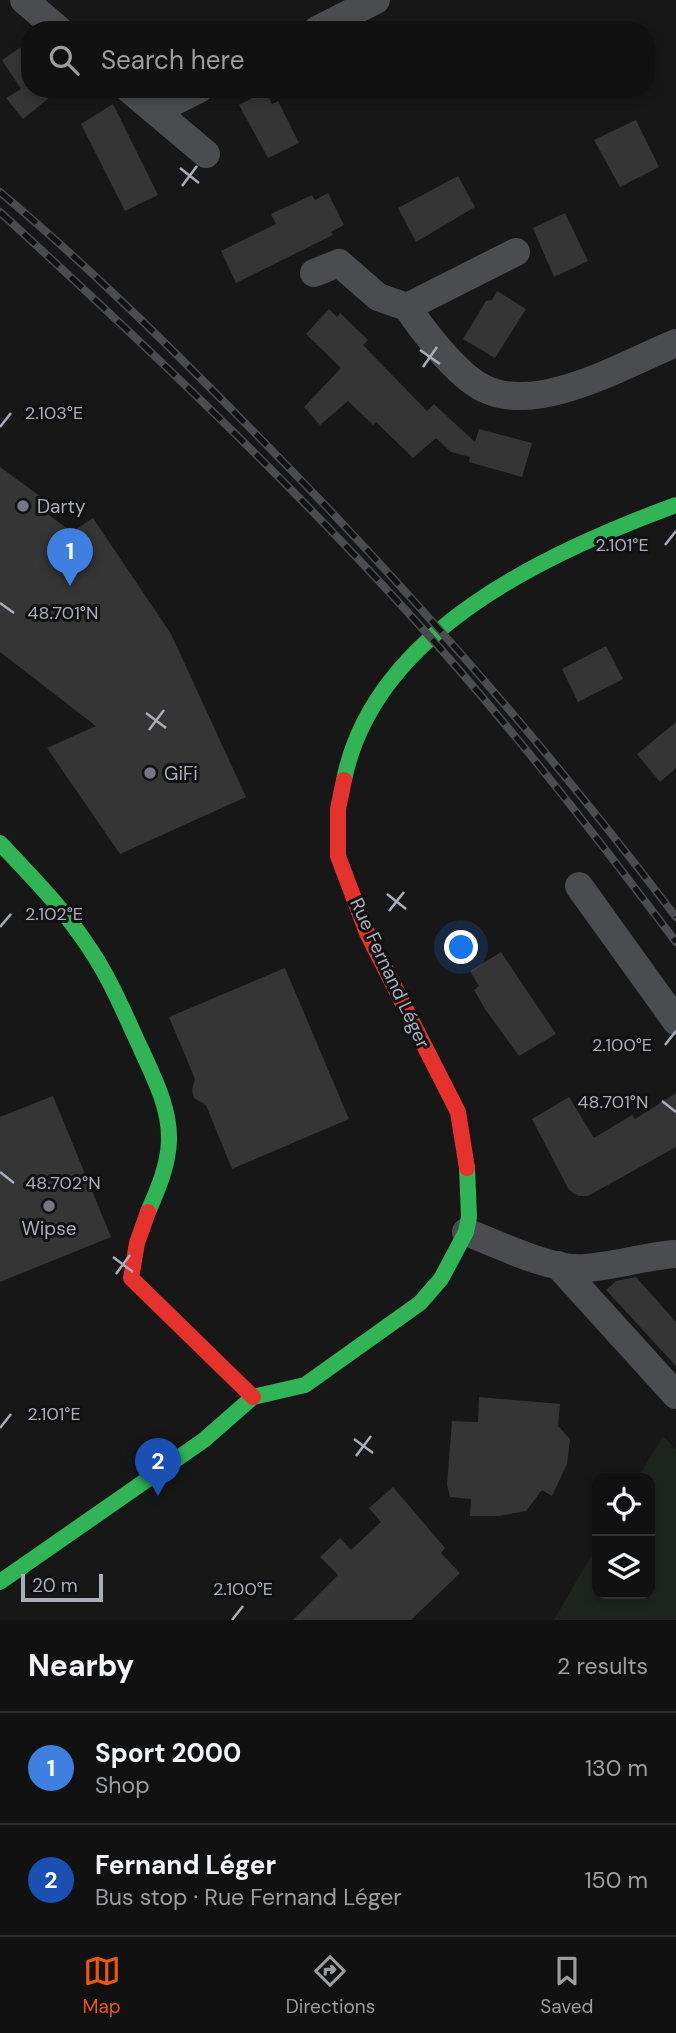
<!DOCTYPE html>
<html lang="en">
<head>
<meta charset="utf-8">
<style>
	body { margin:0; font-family:"DM Sans",sans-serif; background:#1a1a1a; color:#f1f3f6 }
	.controls { position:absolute; right:21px; bottom:21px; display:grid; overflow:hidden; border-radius:14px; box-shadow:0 4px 10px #0003 }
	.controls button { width:63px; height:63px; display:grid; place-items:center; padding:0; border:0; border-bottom:2px solid #303131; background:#111; color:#f1f3f6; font:35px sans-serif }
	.scale { position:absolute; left:21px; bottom:18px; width:82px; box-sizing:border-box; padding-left:7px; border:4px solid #a8adb8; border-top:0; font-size:19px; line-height:24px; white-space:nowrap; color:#a8adb8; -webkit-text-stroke:5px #111113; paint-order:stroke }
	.you { position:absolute; left:462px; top:948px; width:24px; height:24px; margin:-18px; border:5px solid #fff; border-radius:50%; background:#1a73e8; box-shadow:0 0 0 10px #1a73e833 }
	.badge { display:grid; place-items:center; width:46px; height:46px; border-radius:50%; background:#ea580c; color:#fff; font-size:23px; font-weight:700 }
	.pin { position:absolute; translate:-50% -58px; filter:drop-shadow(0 2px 4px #0008) }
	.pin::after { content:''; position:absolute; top:37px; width:24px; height:21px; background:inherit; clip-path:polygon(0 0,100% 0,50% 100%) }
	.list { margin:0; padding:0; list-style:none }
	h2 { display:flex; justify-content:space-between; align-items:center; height:91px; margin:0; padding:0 28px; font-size:30px }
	h2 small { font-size:23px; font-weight:400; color:#9c9d9f }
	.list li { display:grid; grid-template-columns:46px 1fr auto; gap:21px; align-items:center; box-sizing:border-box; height:112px; padding:0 28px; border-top:2px solid #303131 }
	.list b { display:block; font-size:26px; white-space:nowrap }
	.list p { margin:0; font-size:23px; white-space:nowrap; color:#9c9d9f }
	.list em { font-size:23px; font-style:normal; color:#9c9d9f }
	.icon { flex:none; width:38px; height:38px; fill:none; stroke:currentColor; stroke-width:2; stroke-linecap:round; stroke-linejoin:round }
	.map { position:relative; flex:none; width:676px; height:1620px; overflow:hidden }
	.search { position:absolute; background:#111; box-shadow:0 4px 10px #0003; left:21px; right:21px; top:21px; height:77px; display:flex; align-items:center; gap:18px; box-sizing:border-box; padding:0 24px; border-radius:28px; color:#9c9d9f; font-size:26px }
	.sheet { height:315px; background:#111 }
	nav { display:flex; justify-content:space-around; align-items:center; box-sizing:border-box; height:98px; border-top:2px solid #303131; background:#111; font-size:19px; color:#9c9d9f }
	nav a { display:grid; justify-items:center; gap:4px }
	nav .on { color:#ea580c }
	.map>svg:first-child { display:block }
</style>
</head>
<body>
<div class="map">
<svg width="676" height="1620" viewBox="0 0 676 1620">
	<rect width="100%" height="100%" fill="#171717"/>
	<path fill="#1d241e" d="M 663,1436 L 676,1450 L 676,1620 L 554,1620 L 597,1546 L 597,1594 L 650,1594 L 650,1478 L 638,1478 Z"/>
	<g fill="#353536">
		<path d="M 30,41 L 30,89 L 60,89 L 23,119 L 6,98 L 21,89 L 2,60 Z"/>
		<path d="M 266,91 L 272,104 L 278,101 L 299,143 L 268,158 L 239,105 Z"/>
		<path d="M 113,104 L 158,195 L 125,211 L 81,124 Z"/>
		<path d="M 636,120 L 659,167 L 620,187 L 594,140 Z"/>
		<path d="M 458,176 L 475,207 L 416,242 L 398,208 Z"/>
		<path d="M 328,193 L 344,225 L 331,232 L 333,235 L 236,283 L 221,251 L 276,224 L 271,214 L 312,195 L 315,200 Z"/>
		<path d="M 565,213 L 588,261 L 554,277 L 533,228 Z"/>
		<path d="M 497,291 L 526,309 L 495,358 L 463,339 L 486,301 L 492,300 Z"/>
		<path d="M 329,309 L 337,317 L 340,313 L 368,340 L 363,345 L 427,411 L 434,404 L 475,442 L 479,429 L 532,443 L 522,477 L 469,462 L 470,457 L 451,452 L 436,438 L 413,458 L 376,422 L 373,425 L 348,401 L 320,425 L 304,407 L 341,368 L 306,334 Z"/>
		<path d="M 0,467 L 48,502 L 42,510 L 72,532 L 93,518 L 171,634 L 246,797 L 120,854 L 47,748 L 96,726 L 0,652 Z"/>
		<path d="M 606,646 L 623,679 L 578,702 L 562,669 Z"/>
		<path d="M 676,722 L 676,768 L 660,782 L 637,754 Z"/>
		<path d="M 501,952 L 556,1034 L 519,1056 L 485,1009 L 474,990 L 479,986 L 470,971 Z"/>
		<path d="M 285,968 L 349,1119 L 232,1169 L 206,1105 L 194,1098 L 192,1090 L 195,1079 L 169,1017 Z"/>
		<path d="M 676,1093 L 676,1147 L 588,1196 L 578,1196 L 569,1190 L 532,1119 L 569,1097 L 594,1138 L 632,1115 L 635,1119 Z"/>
		<path d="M 53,1096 L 111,1237 L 0,1282 L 0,1117 Z"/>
		<path d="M 636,1277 L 676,1322 L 676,1366 L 606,1290 L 616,1281 Z"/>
		<path d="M 479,1397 L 560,1404 L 558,1426 L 570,1439 L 567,1464 L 552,1496 L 542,1490 L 526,1511 L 499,1516 L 470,1516 L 471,1499 L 450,1497 L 447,1485 L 452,1421 L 478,1422 Z"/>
		<path d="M 393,1487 L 445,1548 L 441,1553 L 460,1573 L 411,1620 L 293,1620 L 338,1575 L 320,1557 L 340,1538 L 351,1550 L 381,1522 L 369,1508 Z"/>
	</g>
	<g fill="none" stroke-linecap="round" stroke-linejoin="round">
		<g stroke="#4b4c50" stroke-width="28">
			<path d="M 24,0 L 59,30"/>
			<path d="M 317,30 L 376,0"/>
			<path d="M 129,89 L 206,154"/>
			<path d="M 155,111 L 199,89"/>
			<path d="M 516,252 L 407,307 C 423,331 457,375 483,388 C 537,416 625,364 676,343"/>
			<path d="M 314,273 L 339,263 L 378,297 L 407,307"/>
			<path d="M 579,886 L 676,1021"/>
			<path d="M 466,1232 C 498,1244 551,1271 585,1268 C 616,1266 645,1256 676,1254"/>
			<path d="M 558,1265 L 676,1395"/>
		</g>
		<g stroke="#30b455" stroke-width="16">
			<path d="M 344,780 C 374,631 548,552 676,505"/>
			<path d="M 0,843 C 32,877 65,910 90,949 C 111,980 125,1015 141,1049 C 154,1078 170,1108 169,1141 C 168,1166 158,1189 148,1212"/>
			<path d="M 0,1582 L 204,1440 L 253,1397 L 305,1385 L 420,1303 L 441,1279 L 466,1232 L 469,1217 L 467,1168"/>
		</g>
		<g stroke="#e5322d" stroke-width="16">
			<path d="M 344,780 L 338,809 L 338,856 L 367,933 L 458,1112 L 467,1168"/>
			<path d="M 148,1212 L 137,1243 L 131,1278 L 253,1397"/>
		</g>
		<g stroke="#4b4c4f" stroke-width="8">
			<g id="rail">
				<path d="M 0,192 C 86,264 167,344 246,424 C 400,579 543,742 676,917"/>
				<path d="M 0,212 C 142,342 282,474 412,617 C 506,720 592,831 676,942"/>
			</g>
		</g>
		<use href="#rail" stroke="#111113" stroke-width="5" stroke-dasharray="16" stroke-linecap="butt"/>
	</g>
	<path fill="none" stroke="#a8adb8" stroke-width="2.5" d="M 180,168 L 199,183M 182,186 L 197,166M 420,350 L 440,364M 423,367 L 437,347M 0,427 L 11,413M 665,545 L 676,531M 0,603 L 14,613M 146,713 L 166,728M 149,730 L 164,710M 387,894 L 406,909M 389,911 L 404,892M 0,927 L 11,914M 665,1045 L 676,1031M 662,1101 L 676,1112M 0,1172 L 14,1183M 113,1257 L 133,1272M 116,1274 L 130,1255M 0,1428 L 11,1414M 354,1439 L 373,1453M 356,1456 L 371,1436M 232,1620 L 243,1606"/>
	<g fill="#757880" stroke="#111113" stroke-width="2.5">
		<circle cx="23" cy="506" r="7"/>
		<circle cx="150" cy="773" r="7"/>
		<circle cx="49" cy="1206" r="7"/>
	</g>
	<g text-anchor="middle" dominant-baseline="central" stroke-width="6" stroke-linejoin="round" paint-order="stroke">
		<g font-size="19" fill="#a8adb8" stroke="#111113" text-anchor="start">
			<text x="37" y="506">Darty</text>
			<text x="164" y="773">GiFi</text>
			<text x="49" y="1228" text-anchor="middle">Wipse</text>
		</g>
		<g font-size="19" fill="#a8adb8" stroke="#111113">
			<text transform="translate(390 973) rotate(65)">Rue Fernand Léger</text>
		</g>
	</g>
	<g font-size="18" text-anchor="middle" fill="#a8adb8" stroke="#111113" stroke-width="6" stroke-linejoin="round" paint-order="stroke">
		<text x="54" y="419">2.103°E</text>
		<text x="622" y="551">2.101°E</text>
		<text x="63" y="619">48.701°N</text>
		<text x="54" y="920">2.102°E</text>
		<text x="622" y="1051">2.100°E</text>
		<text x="613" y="1108">48.701°N</text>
		<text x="63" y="1189">48.702°N</text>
		<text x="54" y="1420">2.101°E</text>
		<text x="243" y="1595">2.100°E</text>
	</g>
</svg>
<div class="controls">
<button><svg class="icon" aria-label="locate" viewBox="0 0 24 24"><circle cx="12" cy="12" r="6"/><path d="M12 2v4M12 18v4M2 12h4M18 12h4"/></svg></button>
<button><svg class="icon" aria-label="layers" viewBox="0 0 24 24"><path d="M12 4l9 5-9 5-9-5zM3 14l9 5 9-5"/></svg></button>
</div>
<div class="scale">20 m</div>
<div class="you"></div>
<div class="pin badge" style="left:70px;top:586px;background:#3f7fe0">1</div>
<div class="pin badge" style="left:158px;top:1496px;background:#1a4fb4">2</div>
<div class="search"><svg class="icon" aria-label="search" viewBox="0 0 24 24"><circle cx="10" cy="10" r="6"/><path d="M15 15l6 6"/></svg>Search here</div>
</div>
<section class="sheet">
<h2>Nearby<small>2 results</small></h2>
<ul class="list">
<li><span class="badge" style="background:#3f7fe0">1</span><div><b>Sport 2000</b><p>Shop</p></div><em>130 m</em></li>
<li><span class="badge" style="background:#1a4fb4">2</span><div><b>Fernand Léger</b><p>Bus stop · Rue Fernand Léger</p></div><em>150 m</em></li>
</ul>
</section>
<nav>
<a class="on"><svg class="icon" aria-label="map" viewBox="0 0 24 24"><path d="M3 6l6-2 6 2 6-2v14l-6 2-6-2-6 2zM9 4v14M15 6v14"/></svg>Map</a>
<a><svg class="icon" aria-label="directions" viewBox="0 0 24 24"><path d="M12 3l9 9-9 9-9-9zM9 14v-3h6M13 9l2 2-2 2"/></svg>Directions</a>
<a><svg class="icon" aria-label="saved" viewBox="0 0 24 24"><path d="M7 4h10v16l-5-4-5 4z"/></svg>Saved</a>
</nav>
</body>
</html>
